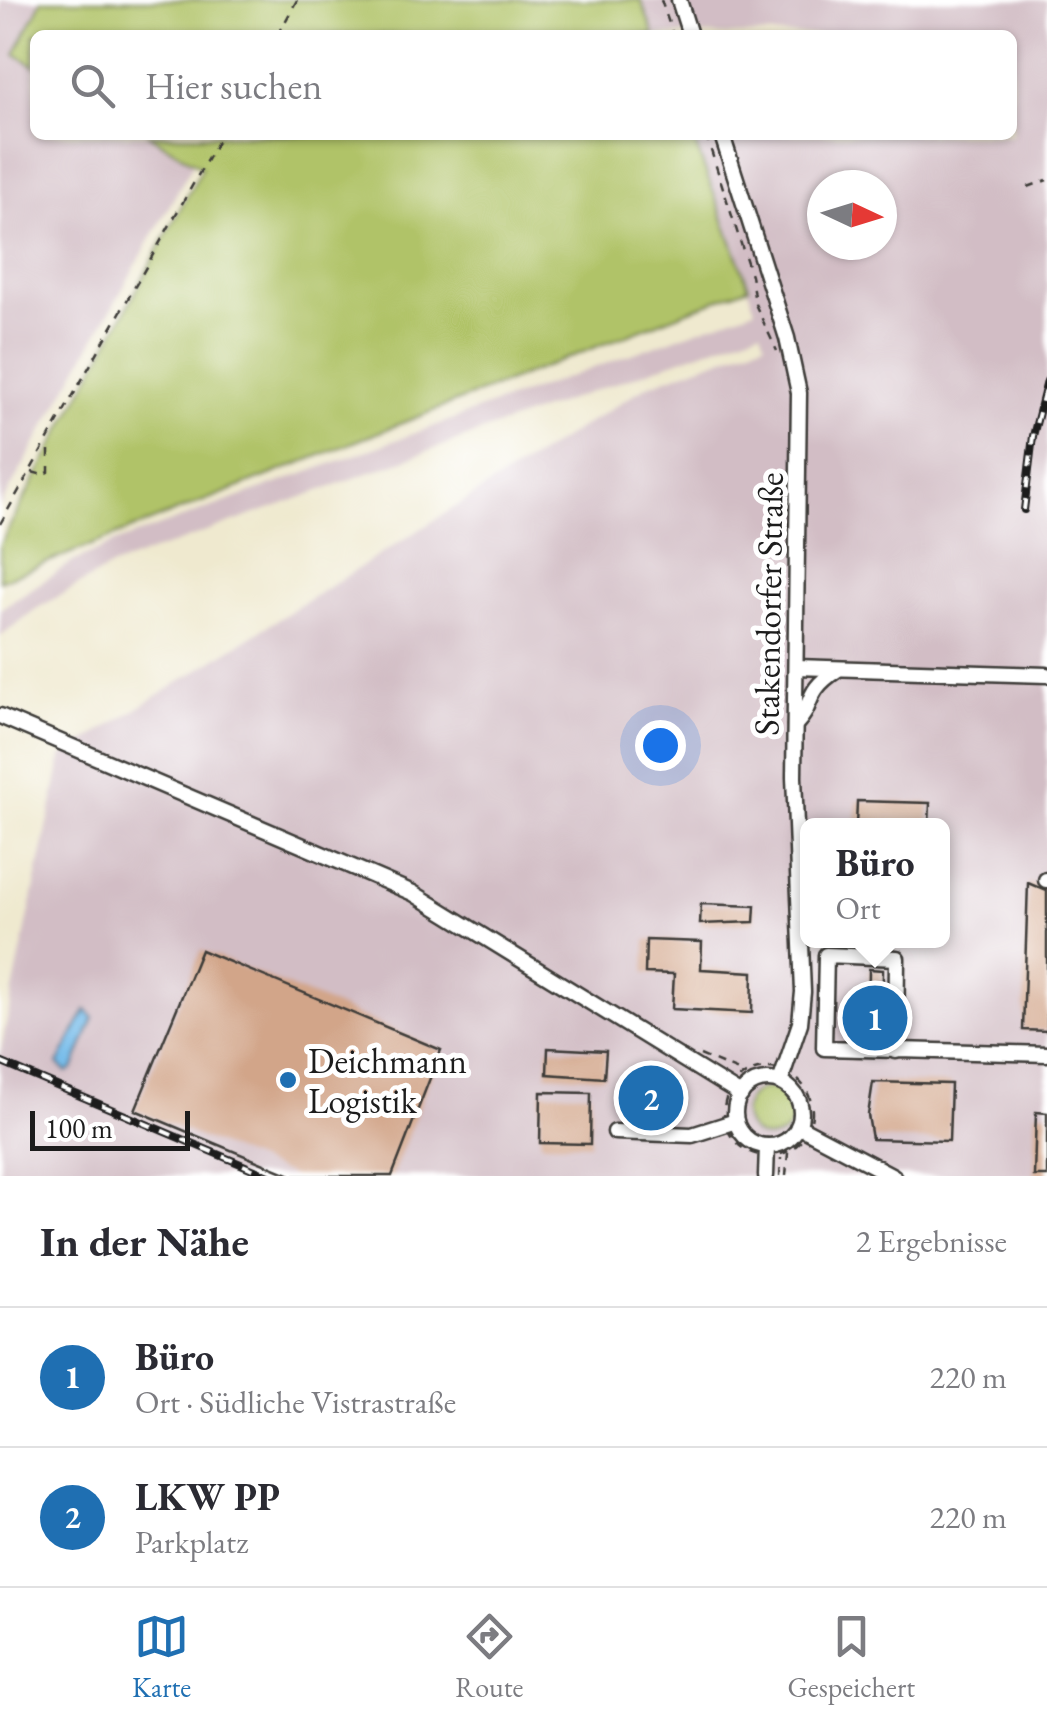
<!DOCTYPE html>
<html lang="de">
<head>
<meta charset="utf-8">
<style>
	body { margin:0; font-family:"EB Garamond",serif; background:#f7f7f7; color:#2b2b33 }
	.compass { position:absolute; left:807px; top:170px; width:90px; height:90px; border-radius:50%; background:#fff; box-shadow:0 2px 8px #0004; rotate:94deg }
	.scale { position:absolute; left:30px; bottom:25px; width:160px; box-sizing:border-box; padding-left:10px; border:5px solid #1c1c1c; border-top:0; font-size:28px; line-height:35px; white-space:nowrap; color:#1c1c1c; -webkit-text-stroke:8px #fff; paint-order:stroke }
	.you { position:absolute; left:660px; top:745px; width:35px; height:35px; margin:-25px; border:8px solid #fff; border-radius:50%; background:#1a73e8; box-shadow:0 0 0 15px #1a73e833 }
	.badge { display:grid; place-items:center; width:65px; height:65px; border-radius:50%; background:#1f6fb2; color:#fff; font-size:32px; font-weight:700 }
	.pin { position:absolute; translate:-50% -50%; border:5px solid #fff; box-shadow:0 2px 10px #0006 }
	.popup { position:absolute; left:800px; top:818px; width:150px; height:130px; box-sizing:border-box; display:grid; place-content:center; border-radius:15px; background:#fff; filter:drop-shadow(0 2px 8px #0005); font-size:32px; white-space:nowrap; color:#7c7c81 }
	.popup b { font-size:38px; color:#2b2b33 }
	.popup::after { content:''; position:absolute; left:50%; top:100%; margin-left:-20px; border:20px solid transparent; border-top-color:#fff }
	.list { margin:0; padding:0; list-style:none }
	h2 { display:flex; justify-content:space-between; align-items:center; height:130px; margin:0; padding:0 40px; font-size:42px }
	h2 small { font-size:32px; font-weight:400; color:#7c7c81 }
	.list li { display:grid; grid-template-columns:65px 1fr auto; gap:30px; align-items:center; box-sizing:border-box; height:140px; padding:0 40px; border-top:2px solid #e1e1e2 }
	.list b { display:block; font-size:38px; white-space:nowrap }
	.list p { margin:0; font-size:32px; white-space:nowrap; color:#7c7c81 }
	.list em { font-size:32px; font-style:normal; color:#7c7c81 }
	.icon { flex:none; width:55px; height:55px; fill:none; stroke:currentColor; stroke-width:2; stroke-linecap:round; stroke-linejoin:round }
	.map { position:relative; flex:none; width:1047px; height:1176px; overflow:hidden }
	.search { position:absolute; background:#fff; box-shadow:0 2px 8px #0004; left:30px; right:30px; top:30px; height:110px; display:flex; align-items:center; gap:25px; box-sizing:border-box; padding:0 35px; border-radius:15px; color:#7c7c81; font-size:38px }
	.sheet { height:410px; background:#fff }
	nav { display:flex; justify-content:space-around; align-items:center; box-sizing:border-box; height:140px; border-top:2px solid #e1e1e2; background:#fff; font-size:28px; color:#7c7c81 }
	nav a { display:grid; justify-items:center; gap:5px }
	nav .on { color:#1f6fb2 }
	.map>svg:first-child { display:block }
</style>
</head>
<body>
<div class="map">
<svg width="1047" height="1176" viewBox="0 0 1047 1176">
	<rect width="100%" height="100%" fill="#fff"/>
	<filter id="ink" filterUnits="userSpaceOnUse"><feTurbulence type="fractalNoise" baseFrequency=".01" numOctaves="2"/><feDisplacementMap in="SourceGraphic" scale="20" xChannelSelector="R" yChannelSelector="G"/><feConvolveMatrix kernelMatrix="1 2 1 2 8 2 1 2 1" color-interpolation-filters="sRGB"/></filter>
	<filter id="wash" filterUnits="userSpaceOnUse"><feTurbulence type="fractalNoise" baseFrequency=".0048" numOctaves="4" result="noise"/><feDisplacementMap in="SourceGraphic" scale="40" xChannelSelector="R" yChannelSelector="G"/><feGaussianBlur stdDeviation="2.25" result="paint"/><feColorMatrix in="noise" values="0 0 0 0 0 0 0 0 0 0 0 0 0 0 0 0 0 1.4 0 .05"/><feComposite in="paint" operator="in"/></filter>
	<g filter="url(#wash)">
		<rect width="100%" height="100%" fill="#efe9cf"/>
		<g fill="#d2bdc5" fill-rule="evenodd">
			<path d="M 0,0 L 42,0 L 16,54 L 35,66 L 35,135 L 149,135 L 194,162 L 0,507 Z"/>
			<path d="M 641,0 L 1047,0 L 1047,1176 L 0,1176 L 0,1053 L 62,756 L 648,385 L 765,342 L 761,330 L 113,566 L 36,609 L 0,637 L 0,609 L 73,562 L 114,543 L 755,309 L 692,135 L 1012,135 L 1012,35 L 654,35 ZM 822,185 L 882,185 L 882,245 L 822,245 ZM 808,826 L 942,826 L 942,940 L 808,940 Z"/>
		</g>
		<g fill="#b0c367" stroke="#667042" stroke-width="2.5">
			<path d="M 42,0 L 641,0 L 654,35 L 35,35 L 35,66 L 15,54 Z"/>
			<path d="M 149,135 L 692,135 L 749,287 L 0,581 L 0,544 L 202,168 Z"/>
			<circle cx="769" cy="1113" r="25"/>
		</g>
		<path fill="#71b9e9" stroke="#466a82" stroke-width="2.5" d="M 86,1010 L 94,1018 L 73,1069 L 67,1072 L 58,1064 Z"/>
		<g id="blocks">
			<g fill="#d2a589">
				<path d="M 857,801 L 930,803 L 929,826 L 856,826 Z"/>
				<path d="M 1028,883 L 1047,891 L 1047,1031 L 1023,1030 Z"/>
				<path d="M 701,904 L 755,906 L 754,922 L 700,924 Z"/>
				<path d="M 646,940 L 702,942 L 701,969 L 753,972 L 752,1013 L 672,1009 L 674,974 L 645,973 Z"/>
				<path d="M 201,950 L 441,1050 L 392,1176 L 293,1176 L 135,1110 Z"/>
				<path d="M 869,969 L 883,970 L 882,1035 L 868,1035 Z"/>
				<path d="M 548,1048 L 606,1051 L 604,1078 L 547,1074 Z"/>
				<path d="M 873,1082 L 951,1084 L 949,1141 L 872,1139 L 868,1115 Z"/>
				<path d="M 541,1092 L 591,1093 L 590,1144 L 540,1143 Z"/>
				<path d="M 1036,1112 L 1047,1113 L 1047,1176 L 1034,1176 Z"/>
			</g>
		</g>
	</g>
	<g filter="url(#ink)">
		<use href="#blocks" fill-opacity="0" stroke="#3c3b37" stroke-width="2.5"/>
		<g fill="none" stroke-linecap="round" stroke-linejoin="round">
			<g stroke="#3c3b37" stroke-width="19">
				<g id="minor">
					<path d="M 679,0 L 690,35"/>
					<path d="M 722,135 L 787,338 L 799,393 L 794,777 L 803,992 L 800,1023 L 780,1082"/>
					<path d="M 796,667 L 1047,675"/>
					<path d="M 0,716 L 413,893 L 741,1095"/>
					<path d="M 795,725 C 816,704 802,693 837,670"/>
					<path d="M 1046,880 L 1047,880"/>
					<path d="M 896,1051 L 897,958 L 826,955 L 824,1048 L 1047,1054"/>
					<circle cx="768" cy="1113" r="33"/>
					<path d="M 798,1126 L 893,1176"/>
					<path d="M 615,1132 L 692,1135 L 736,1121"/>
					<path d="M 766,1176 L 767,1146"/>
				</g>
			</g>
			<g stroke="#3c3b37" stroke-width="2.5" stroke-dasharray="8 8" stroke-linecap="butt">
				<path d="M 661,0 L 673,35"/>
				<path d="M 278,35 L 297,0"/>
				<path d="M 706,135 L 751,275 L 755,304 L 777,351"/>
				<path d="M 1028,187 L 1047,180"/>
				<path d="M 32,472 L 43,475 L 49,472 L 49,445"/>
				<path d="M 0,524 L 221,135"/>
				<path d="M 700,1055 L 743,1073"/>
				<circle cx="768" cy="1112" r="44"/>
				<path d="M 780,1176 L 781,1158"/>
				<path d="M 786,1176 L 788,1153"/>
			</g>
			<use href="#minor" stroke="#fff" stroke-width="14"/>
			<g stroke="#1c1c1c" stroke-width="8">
				<g id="rail">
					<path d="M 1024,510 L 1033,436 L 1047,381"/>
					<path d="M 0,1062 L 269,1176"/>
				</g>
			</g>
			<use href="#rail" stroke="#fff" stroke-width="4" stroke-dasharray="11" stroke-linecap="butt"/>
		</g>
	</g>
	<circle fill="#1f6fb2" stroke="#fff" stroke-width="4" cx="288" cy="1080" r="10"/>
	<g text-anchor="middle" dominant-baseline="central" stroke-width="10" stroke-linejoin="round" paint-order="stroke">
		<g font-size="35" fill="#1c1c1c" stroke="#fff">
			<text transform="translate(768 604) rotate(-89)">Stakendorfer Straße</text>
		</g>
		<g font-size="35" fill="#1c1c1c" stroke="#fff" text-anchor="start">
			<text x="308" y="1060">Deichmann<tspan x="308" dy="40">Logistik</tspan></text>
		</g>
	</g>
</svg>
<svg class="compass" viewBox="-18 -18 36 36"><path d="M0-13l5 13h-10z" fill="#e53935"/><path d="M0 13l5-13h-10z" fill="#7c7c81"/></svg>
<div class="scale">100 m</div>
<div class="you"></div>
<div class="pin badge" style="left:875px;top:1018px">1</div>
<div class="popup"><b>Büro</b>Ort</div>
<div class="pin badge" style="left:651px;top:1098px">2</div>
<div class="search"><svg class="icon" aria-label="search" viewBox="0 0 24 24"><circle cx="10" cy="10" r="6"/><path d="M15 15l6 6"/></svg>Hier suchen</div>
</div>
<section class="sheet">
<h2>In der Nähe<small>2 Ergebnisse</small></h2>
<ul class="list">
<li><span class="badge">1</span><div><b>Büro</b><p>Ort · Südliche Vistrastraße</p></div><em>220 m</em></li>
<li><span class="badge">2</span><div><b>LKW PP</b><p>Parkplatz</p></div><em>220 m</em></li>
</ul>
</section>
<nav>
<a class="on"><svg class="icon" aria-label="map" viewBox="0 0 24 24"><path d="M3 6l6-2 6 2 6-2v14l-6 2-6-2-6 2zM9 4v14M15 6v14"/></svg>Karte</a>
<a><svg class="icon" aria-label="directions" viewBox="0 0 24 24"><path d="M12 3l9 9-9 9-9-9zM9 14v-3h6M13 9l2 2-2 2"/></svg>Route</a>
<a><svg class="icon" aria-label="saved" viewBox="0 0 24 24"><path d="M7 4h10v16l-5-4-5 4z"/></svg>Gespeichert</a>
</nav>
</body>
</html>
